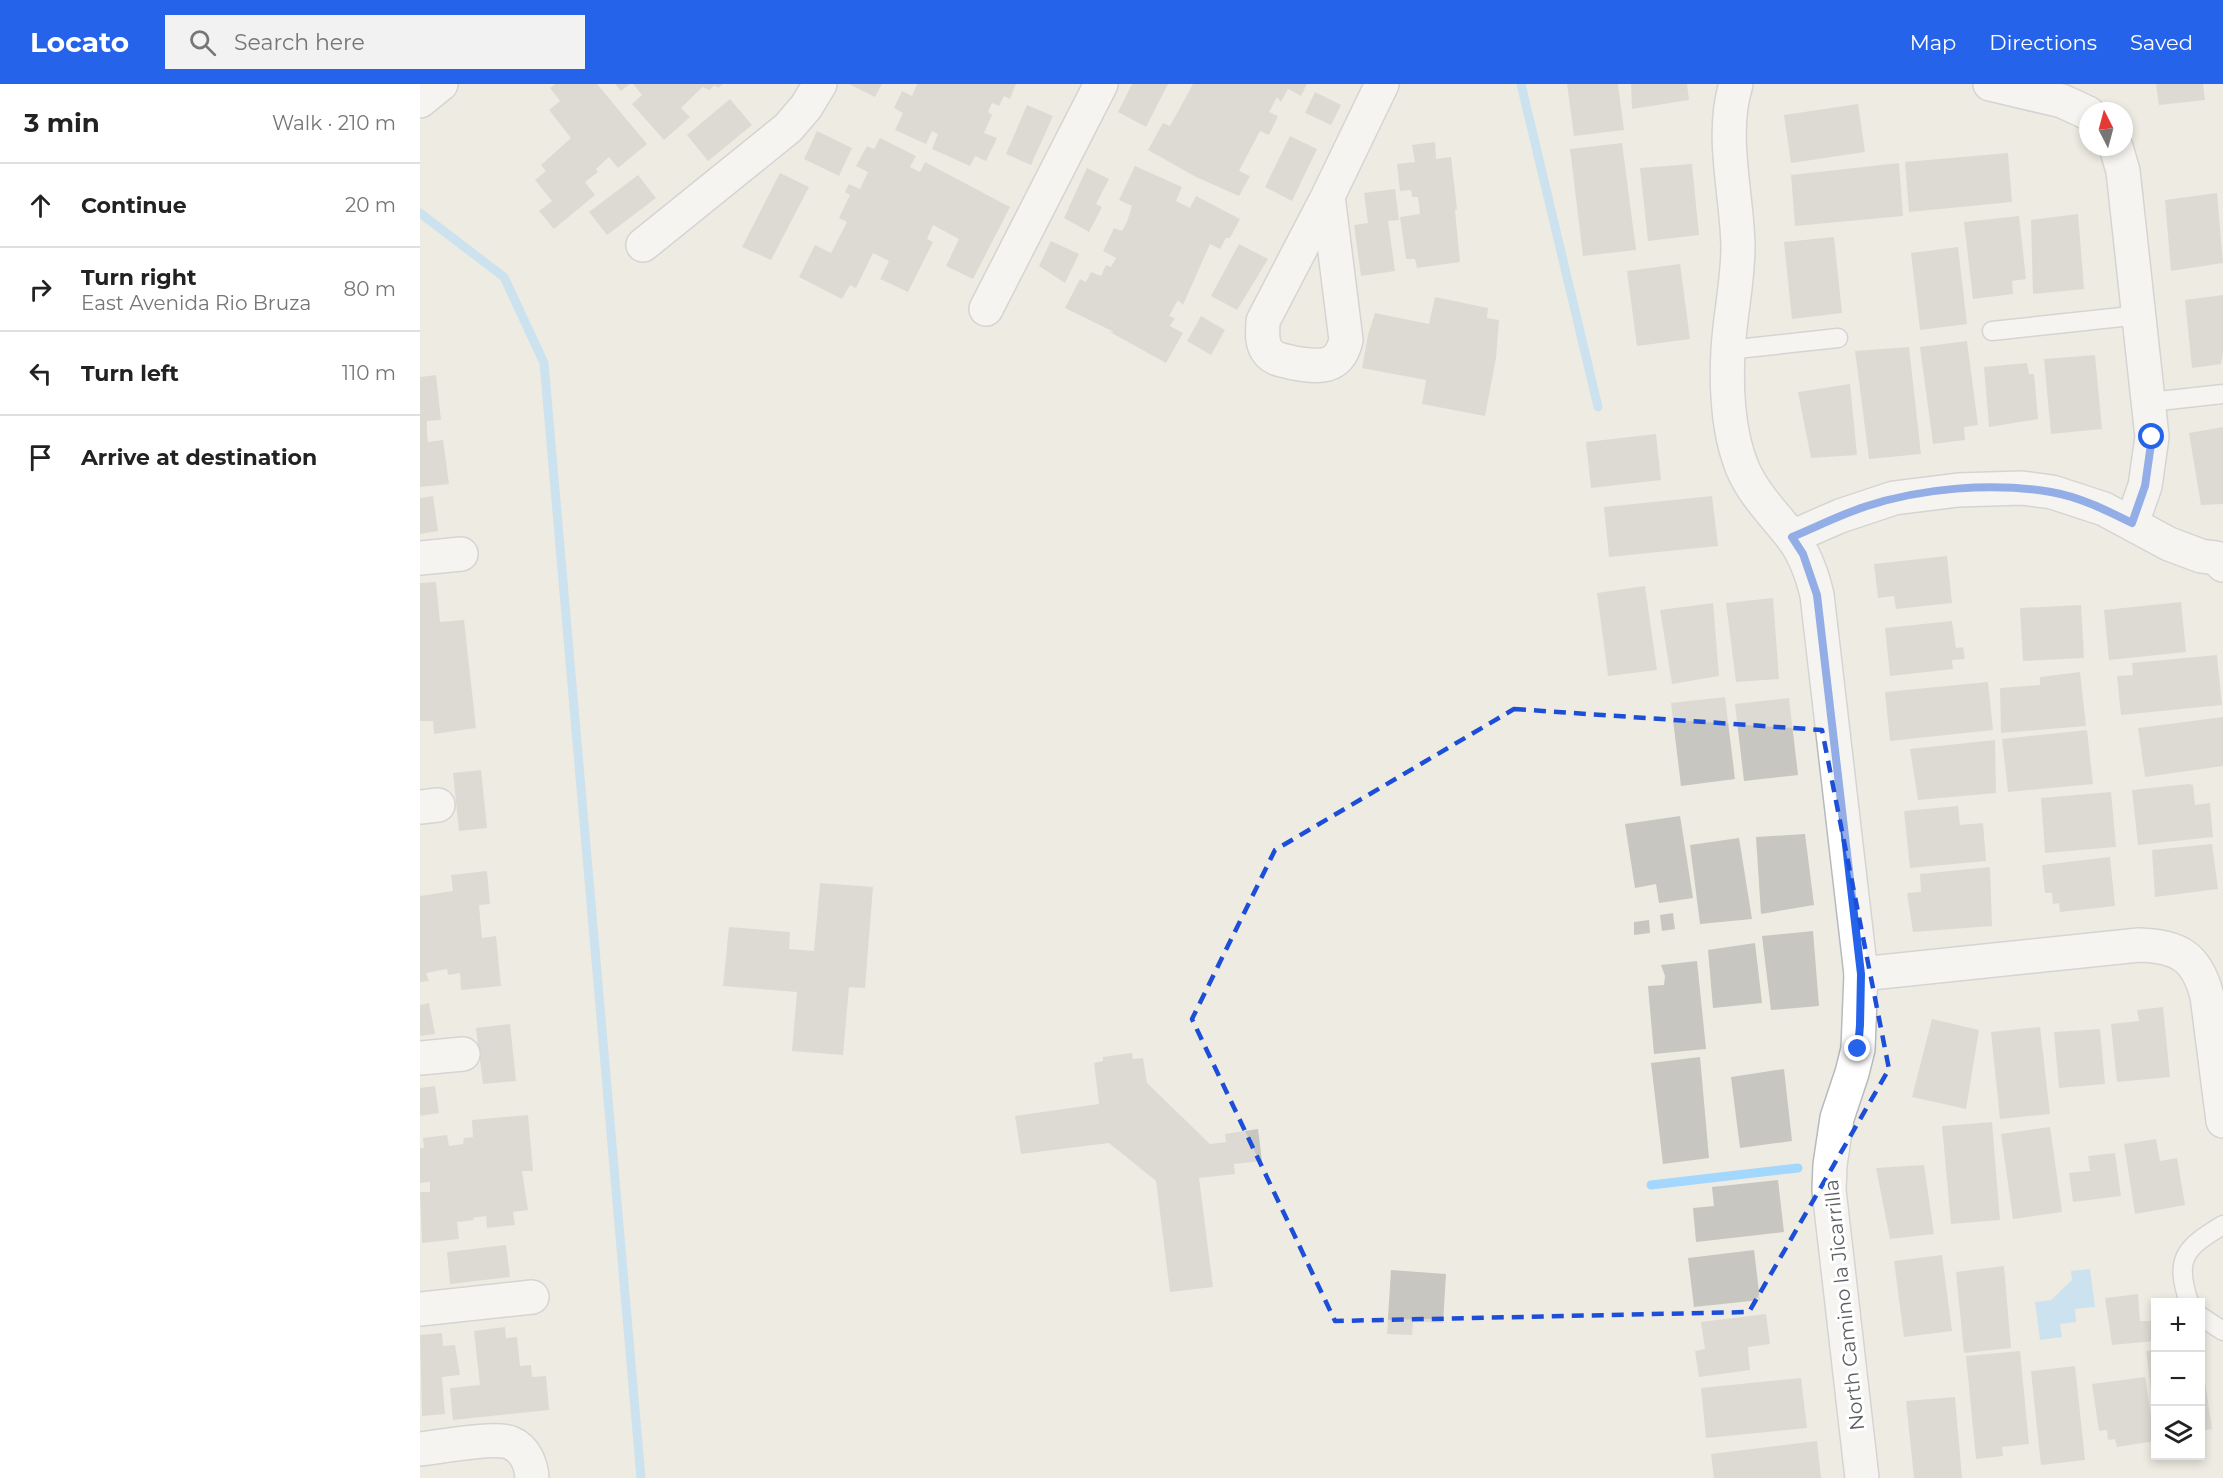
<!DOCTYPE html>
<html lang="en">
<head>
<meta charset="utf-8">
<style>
	body { margin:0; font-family:Montserrat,sans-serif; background:#f2f2f2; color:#222 }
	.controls { position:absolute; right:18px; bottom:18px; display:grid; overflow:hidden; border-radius:0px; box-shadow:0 3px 9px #0003 }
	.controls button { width:54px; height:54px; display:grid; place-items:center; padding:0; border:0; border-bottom:2px solid #e0e0e0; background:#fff; color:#222; font:30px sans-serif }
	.compass { position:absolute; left:1659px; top:18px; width:54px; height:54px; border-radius:50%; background:#fff; box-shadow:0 3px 9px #0003; rotate:354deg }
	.stop { position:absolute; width:18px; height:18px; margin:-14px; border:4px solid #2563eb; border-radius:50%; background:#fff }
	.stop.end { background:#2563eb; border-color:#fff; box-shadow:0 2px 6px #0008 }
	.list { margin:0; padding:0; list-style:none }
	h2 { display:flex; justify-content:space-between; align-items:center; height:78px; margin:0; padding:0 24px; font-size:26px }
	h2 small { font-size:20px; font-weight:400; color:#767676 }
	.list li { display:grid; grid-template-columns:39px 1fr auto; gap:18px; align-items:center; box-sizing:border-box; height:84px; padding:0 24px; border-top:2px solid #e0e0e0 }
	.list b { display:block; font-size:22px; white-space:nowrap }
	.list p { margin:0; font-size:20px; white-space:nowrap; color:#767676 }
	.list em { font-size:20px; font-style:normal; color:#767676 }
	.icon { flex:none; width:33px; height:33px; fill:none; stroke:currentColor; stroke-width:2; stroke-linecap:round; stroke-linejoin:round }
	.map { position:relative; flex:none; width:1803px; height:1394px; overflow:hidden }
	header { display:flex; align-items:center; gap:36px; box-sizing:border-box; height:84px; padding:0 30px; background:#2563eb; color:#fff }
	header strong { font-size:28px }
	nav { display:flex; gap:33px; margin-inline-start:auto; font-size:21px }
	.search { width:420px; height:54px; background:#f2f2f2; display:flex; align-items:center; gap:15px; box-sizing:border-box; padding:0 21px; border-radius:0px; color:#767676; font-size:22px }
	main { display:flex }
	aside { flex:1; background:#fff }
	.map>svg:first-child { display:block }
</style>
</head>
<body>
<header>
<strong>Locato</strong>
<div class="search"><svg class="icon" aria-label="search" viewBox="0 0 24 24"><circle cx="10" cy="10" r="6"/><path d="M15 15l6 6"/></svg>Search here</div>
<nav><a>Map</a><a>Directions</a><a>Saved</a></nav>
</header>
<main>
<aside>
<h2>3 min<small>Walk · 210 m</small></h2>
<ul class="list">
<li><svg class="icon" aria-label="ahead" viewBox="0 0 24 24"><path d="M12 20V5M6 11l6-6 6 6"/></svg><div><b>Continue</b></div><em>20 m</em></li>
<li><svg class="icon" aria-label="right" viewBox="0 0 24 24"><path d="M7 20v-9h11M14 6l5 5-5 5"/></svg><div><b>Turn right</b><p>East Avenida Rio Bruza</p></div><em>80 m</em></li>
<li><svg class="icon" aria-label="left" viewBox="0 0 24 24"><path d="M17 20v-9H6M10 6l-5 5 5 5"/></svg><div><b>Turn left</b></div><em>110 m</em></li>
<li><svg class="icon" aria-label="arrive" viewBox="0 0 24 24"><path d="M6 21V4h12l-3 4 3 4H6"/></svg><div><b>Arrive at destination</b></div></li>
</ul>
</aside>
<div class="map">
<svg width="1803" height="1394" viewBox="0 0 1803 1394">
	<rect width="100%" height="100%" fill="#eeebe3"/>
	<path fill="#a4d7fd" d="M 1670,1185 L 1675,1223 L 1655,1225 L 1656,1238 L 1640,1240 L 1642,1253 L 1620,1256 L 1615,1218 L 1631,1216 L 1652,1196 L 1651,1187 Z"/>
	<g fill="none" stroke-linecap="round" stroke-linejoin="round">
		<g stroke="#a4d7fd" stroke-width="9">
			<path d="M 1101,0 L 1178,323"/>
			<path d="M 0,129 L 84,193 L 124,279 L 221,1394"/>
			<path d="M 1231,1101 L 1378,1084"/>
		</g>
	</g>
	<g fill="#c8c6c0">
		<path d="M 135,0 L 177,0 L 227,60 L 198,84 L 189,73 L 176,85 L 178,88 L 165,98 L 175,111 L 134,145 L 119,127 L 132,117 L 115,96 L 126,87 L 121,81 L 151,54 L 129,26 L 140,17 L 130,4 Z"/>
		<path d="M 195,0 L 210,0 L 201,7 Z"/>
		<path d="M 213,0 L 303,0 L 298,4 L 295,1 L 289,6 L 283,3 L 275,10 L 261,24 L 270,33 L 244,56 L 212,20 L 222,11 Z"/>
		<path d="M 429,0 L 462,0 L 455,13 Z"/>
		<path d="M 497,0 L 596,0 L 590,15 L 584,12 L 579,22 L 572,19 L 568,28 L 572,31 L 564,49 L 577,54 L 566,77 L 555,72 L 550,82 L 512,65 L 518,50 L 512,47 L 506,60 L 475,46 L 483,29 L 474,24 L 482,7 L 492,12 Z"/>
		<path d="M 712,0 L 748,0 L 726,43 L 698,28 Z"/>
		<path d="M 773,0 L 887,0 L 881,12 L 868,5 L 861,18 L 857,13 L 849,28 L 858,32 L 849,51 L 840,47 L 819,87 L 830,92 L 819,112 L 776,93 L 728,66 L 743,39 L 750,42 Z"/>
		<path d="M 1147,0 L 1198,0 L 1204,46 L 1154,52 Z"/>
		<path d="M 1211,0 L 1267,0 L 1269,16 L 1212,25 Z"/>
		<path d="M 1736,0 L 1783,0 L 1785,16 L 1739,21 Z"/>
		<path d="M 895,8 L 921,21 L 911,41 L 885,29 Z"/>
		<path d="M 310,15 L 332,41 L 288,77 L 267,51 Z"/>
		<path d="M 1438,20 L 1445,68 L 1371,79 L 1364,31 Z"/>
		<path d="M 607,21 L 633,32 L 611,81 L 586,70 Z"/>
		<path d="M 397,47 L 432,64 L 419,92 L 384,75 Z"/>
		<path d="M 870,52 L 897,65 L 872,117 L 845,103 Z"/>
		<path d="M 460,54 L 496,72 L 490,83 L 500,88 L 505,78 L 590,123 L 553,195 L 526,182 L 539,155 L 513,141 L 507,155 L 513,158 L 488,208 L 460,195 L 469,177 L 453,169 L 436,204 L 430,201 L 422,215 L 379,193 L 395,161 L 411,169 L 427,138 L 419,134 L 430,111 L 425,108 L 429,100 L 440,105 L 448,88 L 436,82 L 447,62 L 454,65 Z"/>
		<path d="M 1015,58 L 1016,75 L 1031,73 L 1037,125 L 1035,126 L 1040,178 L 997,184 L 995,175 L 986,175 L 980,133 L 1000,130 L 998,113 L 992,113 L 991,106 L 980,107 L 977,80 L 995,78 L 992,61 Z"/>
		<path d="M 1202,59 L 1216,166 L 1163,172 L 1150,65 Z"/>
		<path d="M 1588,69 L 1592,118 L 1489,128 L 1485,78 Z"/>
		<path d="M 1479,79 L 1483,132 L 1375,142 L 1371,91 Z"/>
		<path d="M 1272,80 L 1279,151 L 1228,157 L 1220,84 Z"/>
		<path d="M 715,82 L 762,103 L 756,117 L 770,124 L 776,112 L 820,135 L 810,154 L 806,154 L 800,165 L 790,160 L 763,221 L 758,216 L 749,232 L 755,234 L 750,242 L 763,249 L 746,279 L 690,248 L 694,248 L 645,224 L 660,195 L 666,198 L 671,188 L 681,192 L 686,181 L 691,183 L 696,174 L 683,167 L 694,144 L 702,147 L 707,138 L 712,122 L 699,116 Z"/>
		<path d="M 667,84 L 689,95 L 676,120 L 682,123 L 669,148 L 644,134 Z"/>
		<path d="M 360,89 L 389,103 L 351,176 L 322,163 Z"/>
		<path d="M 218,91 L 236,114 L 187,151 L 169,128 Z"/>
		<path d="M 975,105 L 979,136 L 968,137 L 975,187 L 941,192 L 934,141 L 948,139 L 944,109 Z"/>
		<path d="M 1797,109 L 1803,179 L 1751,187 L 1745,116 Z"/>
		<path d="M 1658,130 L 1664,205 L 1613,210 L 1611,136 Z"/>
		<path d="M 1599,132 L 1606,195 L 1592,197 L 1593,210 L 1553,215 L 1544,138 Z"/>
		<path d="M 1414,153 L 1422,229 L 1372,235 L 1364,158 Z"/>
		<path d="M 631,157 L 659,170 L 645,199 L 619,182 Z"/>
		<path d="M 819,160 L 848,175 L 817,226 L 791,212 Z"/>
		<path d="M 1538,163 L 1547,240 L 1500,246 L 1491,169 Z"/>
		<path d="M 1260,180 L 1270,255 L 1217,262 L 1207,187 Z"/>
		<path d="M 1803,211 L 1803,268 L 1801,280 L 1772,284 L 1765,216 Z"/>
		<path d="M 1015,213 L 1068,224 L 1067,234 L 1079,236 L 1076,274 L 1065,332 L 1002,320 L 1006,296 L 942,284 L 948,251 L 955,229 L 1009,240 Z"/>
		<path d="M 781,232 L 805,246 L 791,271 L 767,257 Z"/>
		<path d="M 1547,257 L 1558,341 L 1544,343 L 1545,356 L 1513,360 L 1500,263 Z"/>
		<path d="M 1489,263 L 1501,370 L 1449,375 L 1435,267 Z"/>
		<path d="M 1675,271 L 1682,345 L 1631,350 L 1624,275 Z"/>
		<path d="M 1607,279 L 1609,290 L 1614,290 L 1618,335 L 1569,343 L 1564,283 Z"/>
		<path d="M 16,291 L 21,336 L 7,337 L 7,349 L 8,358 L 23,356 L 29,400 L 0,403 L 0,293 Z"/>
		<path d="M 1430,300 L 1437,371 L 1391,374 L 1378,308 Z"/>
		<path d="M 1803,343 L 1803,420 L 1781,421 L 1769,349 Z"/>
		<path d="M 1236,350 L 1241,396 L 1171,404 L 1166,358 Z"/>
		<path d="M 13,412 L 18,447 L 0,450 L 0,414 Z"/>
		<path d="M 1292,412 L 1298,462 L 1189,473 L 1184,423 Z"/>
		<path d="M 1527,472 L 1532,519 L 1476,525 L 1474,512 L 1458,514 L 1454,480 Z"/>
		<path d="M 16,498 L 20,538 L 44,536 L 56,644 L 14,650 L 13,637 L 0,637 L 0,499 Z"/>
		<path d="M 1225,502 L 1237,586 L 1188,592 L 1177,509 Z"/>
		<path d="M 1353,514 L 1359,595 L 1316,598 L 1306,519 Z"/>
		<path d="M 1761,518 L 1766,568 L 1689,576 L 1684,526 Z"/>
		<path d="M 1293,519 L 1299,592 L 1252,600 L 1240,526 Z"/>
		<path d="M 1661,521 L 1664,574 L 1603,577 L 1600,524 Z"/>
		<path d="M 1532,537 L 1536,564 L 1543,563 L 1545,575 L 1532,576 L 1533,585 L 1470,592 L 1465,544 Z"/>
		<path d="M 1797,571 L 1802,621 L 1701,631 L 1697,592 L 1713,591 L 1712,579 Z"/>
		<path d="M 1660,588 L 1666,642 L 1581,649 L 1580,604 L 1620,601 L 1620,593 Z"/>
		<path d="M 1568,598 L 1573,646 L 1470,657 L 1465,608 Z"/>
		<path d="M 1305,613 L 1315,695 L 1261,702 L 1251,619 Z"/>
		<path d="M 1369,614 L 1378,691 L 1324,697 L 1315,620 Z"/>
		<path d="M 1803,633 L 1803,682 L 1725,693 L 1718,644 Z"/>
		<path d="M 1667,646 L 1673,700 L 1588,708 L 1582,655 Z"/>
		<path d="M 1575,656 L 1576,709 L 1498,716 L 1490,665 Z"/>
		<path d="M 61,686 L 67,744 L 39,747 L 33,689 Z"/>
		<path d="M 1768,700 L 1773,701 L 1775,721 L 1790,719 L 1793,753 L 1718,761 L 1712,706 Z"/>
		<path d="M 1691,708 L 1696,763 L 1625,769 L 1621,714 Z"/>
		<path d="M 1538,722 L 1540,741 L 1563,739 L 1566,777 L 1490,784 L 1484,727 Z"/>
		<path d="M 1260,732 L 1273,814 L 1239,819 L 1236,800 L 1215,804 L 1205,740 Z"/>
		<path d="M 1385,750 L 1394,821 L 1341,830 L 1336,753 Z"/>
		<path d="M 1319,754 L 1332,835 L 1280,840 L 1270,761 Z"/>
		<path d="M 1792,760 L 1798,805 L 1735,813 L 1732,766 Z"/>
		<path d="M 1690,773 L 1695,822 L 1640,828 L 1639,819 L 1633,820 L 1632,809 L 1625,809 L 1622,781 Z"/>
		<path d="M 1570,783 L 1572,842 L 1493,848 L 1487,809 L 1501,808 L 1500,790 Z"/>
		<path d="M 67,787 L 70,820 L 59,821 L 62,854 L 76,852 L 81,902 L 41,906 L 40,889 L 28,891 L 27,885 L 6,889 L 9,897 L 0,898 L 0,812 L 33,807 L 31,791 Z"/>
		<path d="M 400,799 L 453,803 L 445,904 L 429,903 L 423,971 L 372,967 L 377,908 L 303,902 L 309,843 L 370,848 L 369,865 L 394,867 Z"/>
		<path d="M 1253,829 L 1255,845 L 1242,847 L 1240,831 Z"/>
		<path d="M 1229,836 L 1230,849 L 1214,851 L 1214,838 Z"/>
		<path d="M 1393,847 L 1399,922 L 1351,926 L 1342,852 Z"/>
		<path d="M 1335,859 L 1342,919 L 1293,924 L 1288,866 Z"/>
		<path d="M 1277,877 L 1286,965 L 1234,970 L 1228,902 L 1244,901 L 1245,892 L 1241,881 Z"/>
		<path d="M 9,919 L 15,950 L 0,952 L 0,921 Z"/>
		<path d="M 1743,923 L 1750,993 L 1697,998 L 1691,940 L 1719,937 L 1717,926 Z"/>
		<path d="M 1512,935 L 1559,946 L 1546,1025 L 1492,1013 Z"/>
		<path d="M 90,940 L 96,997 L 63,1000 L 56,944 Z"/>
		<path d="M 1620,943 L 1630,1030 L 1580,1035 L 1571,948 Z"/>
		<path d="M 1680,945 L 1685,1000 L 1639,1004 L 1634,948 Z"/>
		<path d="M 712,969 L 713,975 L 723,974 L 727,999 L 790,1060 L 806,1058 L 805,1050 L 838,1045 L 842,1077 L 814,1080 L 815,1090 L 779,1094 L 793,1203 L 750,1208 L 736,1097 L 689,1059 L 601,1070 L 595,1032 L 679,1020 L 674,979 L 683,977 L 683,973 Z"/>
		<path d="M 1280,973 L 1289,1074 L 1243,1080 L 1231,979 Z"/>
		<path d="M 1364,985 L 1372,1057 L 1320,1064 L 1311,993 Z"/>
		<path d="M 15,1002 L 19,1029 L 0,1032 L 0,1004 Z"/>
		<path d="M 108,1031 L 113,1087 L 102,1087 L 108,1126 L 93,1128 L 95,1141 L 67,1144 L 66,1132 L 53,1134 L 54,1136 L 37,1138 L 39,1155 L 2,1159 L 0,1108 L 10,1108 L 10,1098 L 0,1099 L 0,1064 L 4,1064 L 3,1054 L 27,1051 L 29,1062 L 43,1060 L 44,1054 L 53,1053 L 52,1036 Z"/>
		<path d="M 1572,1038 L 1580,1136 L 1531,1140 L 1522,1042 Z"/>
		<path d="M 1630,1043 L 1642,1128 L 1593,1135 L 1581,1050 Z"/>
		<path d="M 1736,1055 L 1740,1077 L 1757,1074 L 1765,1121 L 1715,1130 L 1704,1060 Z"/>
		<path d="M 1695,1069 L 1701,1112 L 1653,1118 L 1649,1089 L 1670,1087 L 1668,1072 Z"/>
		<path d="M 1504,1081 L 1514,1150 L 1470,1155 L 1456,1084 Z"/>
		<path d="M 1358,1096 L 1364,1148 L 1276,1158 L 1273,1124 L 1294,1122 L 1292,1103 Z"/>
		<path d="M 86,1161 L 90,1193 L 30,1200 L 27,1168 Z"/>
		<path d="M 1334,1166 L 1340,1216 L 1274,1223 L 1268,1174 Z"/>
		<path d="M 1522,1171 L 1532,1247 L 1484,1253 L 1474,1177 Z"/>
		<path d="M 1584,1182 L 1591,1264 L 1544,1269 L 1536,1188 Z"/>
		<path d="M 971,1186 L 1026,1190 L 1023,1239 L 993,1237 L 992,1251 L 967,1250 Z"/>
		<path d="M 1718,1210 L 1720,1237 L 1734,1237 L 1736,1257 L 1692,1261 L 1685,1214 Z"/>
		<path d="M 1346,1230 L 1350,1260 L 1328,1263 L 1330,1286 L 1279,1293 L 1275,1267 L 1285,1265 L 1281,1238 Z"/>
		<path d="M 85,1243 L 86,1254 L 97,1253 L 100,1282 L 111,1281 L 112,1293 L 126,1292 L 129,1326 L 33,1336 L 30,1304 L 60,1301 L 54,1247 Z"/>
		<path d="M 22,1249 L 23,1262 L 35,1261 L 40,1291 L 22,1293 L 25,1330 L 2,1332 L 0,1251 Z"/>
		<path d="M 1780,1264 L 1792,1345 L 1780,1347 Z"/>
		<path d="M 1736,1266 L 1736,1331 L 1734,1331 L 1726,1267 Z"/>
		<path d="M 1600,1267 L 1609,1360 L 1582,1363 L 1583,1372 L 1556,1375 L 1546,1272 Z"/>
		<path d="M 1655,1282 L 1665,1376 L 1621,1381 L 1611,1287 Z"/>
		<path d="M 1725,1293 L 1735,1357 L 1697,1363 L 1695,1355 L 1688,1356 L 1687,1346 L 1679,1347 L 1672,1300 Z"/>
		<path d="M 1381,1294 L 1387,1344 L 1286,1354 L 1281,1304 Z"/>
		<path d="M 1535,1313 L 1542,1394 L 1494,1394 L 1486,1317 Z"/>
		<path d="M 1397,1357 L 1401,1394 L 1294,1394 L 1291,1370 Z"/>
	</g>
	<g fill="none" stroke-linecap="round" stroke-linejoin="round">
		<g stroke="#b6b9bd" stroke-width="21">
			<g id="service">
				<path d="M 1572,247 L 1720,231"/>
				<path d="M 1308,266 L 1418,254"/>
				<path d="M 1730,318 L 1803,310"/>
				<path d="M 1769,1218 C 1754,1174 1765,1164 1803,1141"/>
				<path d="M 1780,1232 L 1803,1247"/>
			</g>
		</g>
		<g stroke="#b6b9bd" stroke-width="36">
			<g id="minor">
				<path d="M 1316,0 C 1300,52 1317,109 1318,162 C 1318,198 1310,231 1308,266 C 1306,304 1308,348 1322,383 C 1333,410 1354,430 1372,453 C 1385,470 1392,490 1397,511 L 1441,890 L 1438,965 L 1432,989 L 1417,1034 L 1410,1081 L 1409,1106 L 1442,1394"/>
				<path d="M 1570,0 L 1642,17 L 1668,29"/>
				<path d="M 0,17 L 21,0"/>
				<path d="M 1696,63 L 1703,87 L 1732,353 L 1725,402 L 1712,439"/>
				<path d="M 908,112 L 926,256 C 919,286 899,283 874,279 C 863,276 852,276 846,265 C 841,256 843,246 843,237 L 908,112 L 962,0"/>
				<path d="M 223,161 L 368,44 L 386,23 L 400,0"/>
				<path d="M 566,225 L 681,0"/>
				<path d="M 1372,453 L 1420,432 L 1474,414 L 1538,406 L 1602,404 L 1632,408 L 1684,425 L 1749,460 L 1781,472 L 1796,474 L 1803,481"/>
				<path d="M 0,474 L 41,470"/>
				<path d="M 0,723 L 18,721"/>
				<path d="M 1441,890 L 1719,861 C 1759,862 1777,873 1787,912 L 1803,1037"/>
				<path d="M 0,974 L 43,970"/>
				<path d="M 0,1225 L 112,1213"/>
				<path d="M 0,1365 C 20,1363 75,1352 91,1359 C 105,1365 111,1380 112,1394"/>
			</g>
		</g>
		<use href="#service" stroke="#fff" stroke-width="18"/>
		<use href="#minor" stroke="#fff" stroke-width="33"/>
	</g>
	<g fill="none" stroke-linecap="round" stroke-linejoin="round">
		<path stroke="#2563eb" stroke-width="8" d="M 1438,965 L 1440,941 L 1441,890 L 1397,511 L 1383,470 L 1372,453 C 1396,443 1420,431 1444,423 C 1500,404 1573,398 1631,408 C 1660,413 1686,426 1712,439 L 1725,402 L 1732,353"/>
	</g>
	<path d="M0 0H1803V1394H0ZM 1094,625 L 1402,646 L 1469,985 L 1329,1228 L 915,1237 L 772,935 L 855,766 Z" fill="#eeebe3" fill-opacity=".55" fill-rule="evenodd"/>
	<path fill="none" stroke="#1d4ed8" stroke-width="4.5" stroke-dasharray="12 8" stroke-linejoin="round" d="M 1094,625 L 1402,646 L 1469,985 L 1329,1228 L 915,1237 L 772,935 L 855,766 Z"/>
	<g text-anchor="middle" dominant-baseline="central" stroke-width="6" stroke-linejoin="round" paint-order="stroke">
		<g font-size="20" fill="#5b5f63" stroke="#fff">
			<text transform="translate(1424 1221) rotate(-96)">North Camino la Jicarrilla</text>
		</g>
	</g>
</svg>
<div class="controls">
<button>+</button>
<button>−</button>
<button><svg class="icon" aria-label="layers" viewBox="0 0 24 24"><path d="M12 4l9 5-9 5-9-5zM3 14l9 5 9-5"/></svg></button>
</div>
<svg class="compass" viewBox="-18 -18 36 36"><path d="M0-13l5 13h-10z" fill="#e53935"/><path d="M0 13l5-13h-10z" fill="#767676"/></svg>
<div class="stop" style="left:1732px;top:353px"></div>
<div class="stop end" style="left:1438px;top:965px"></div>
</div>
</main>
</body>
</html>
